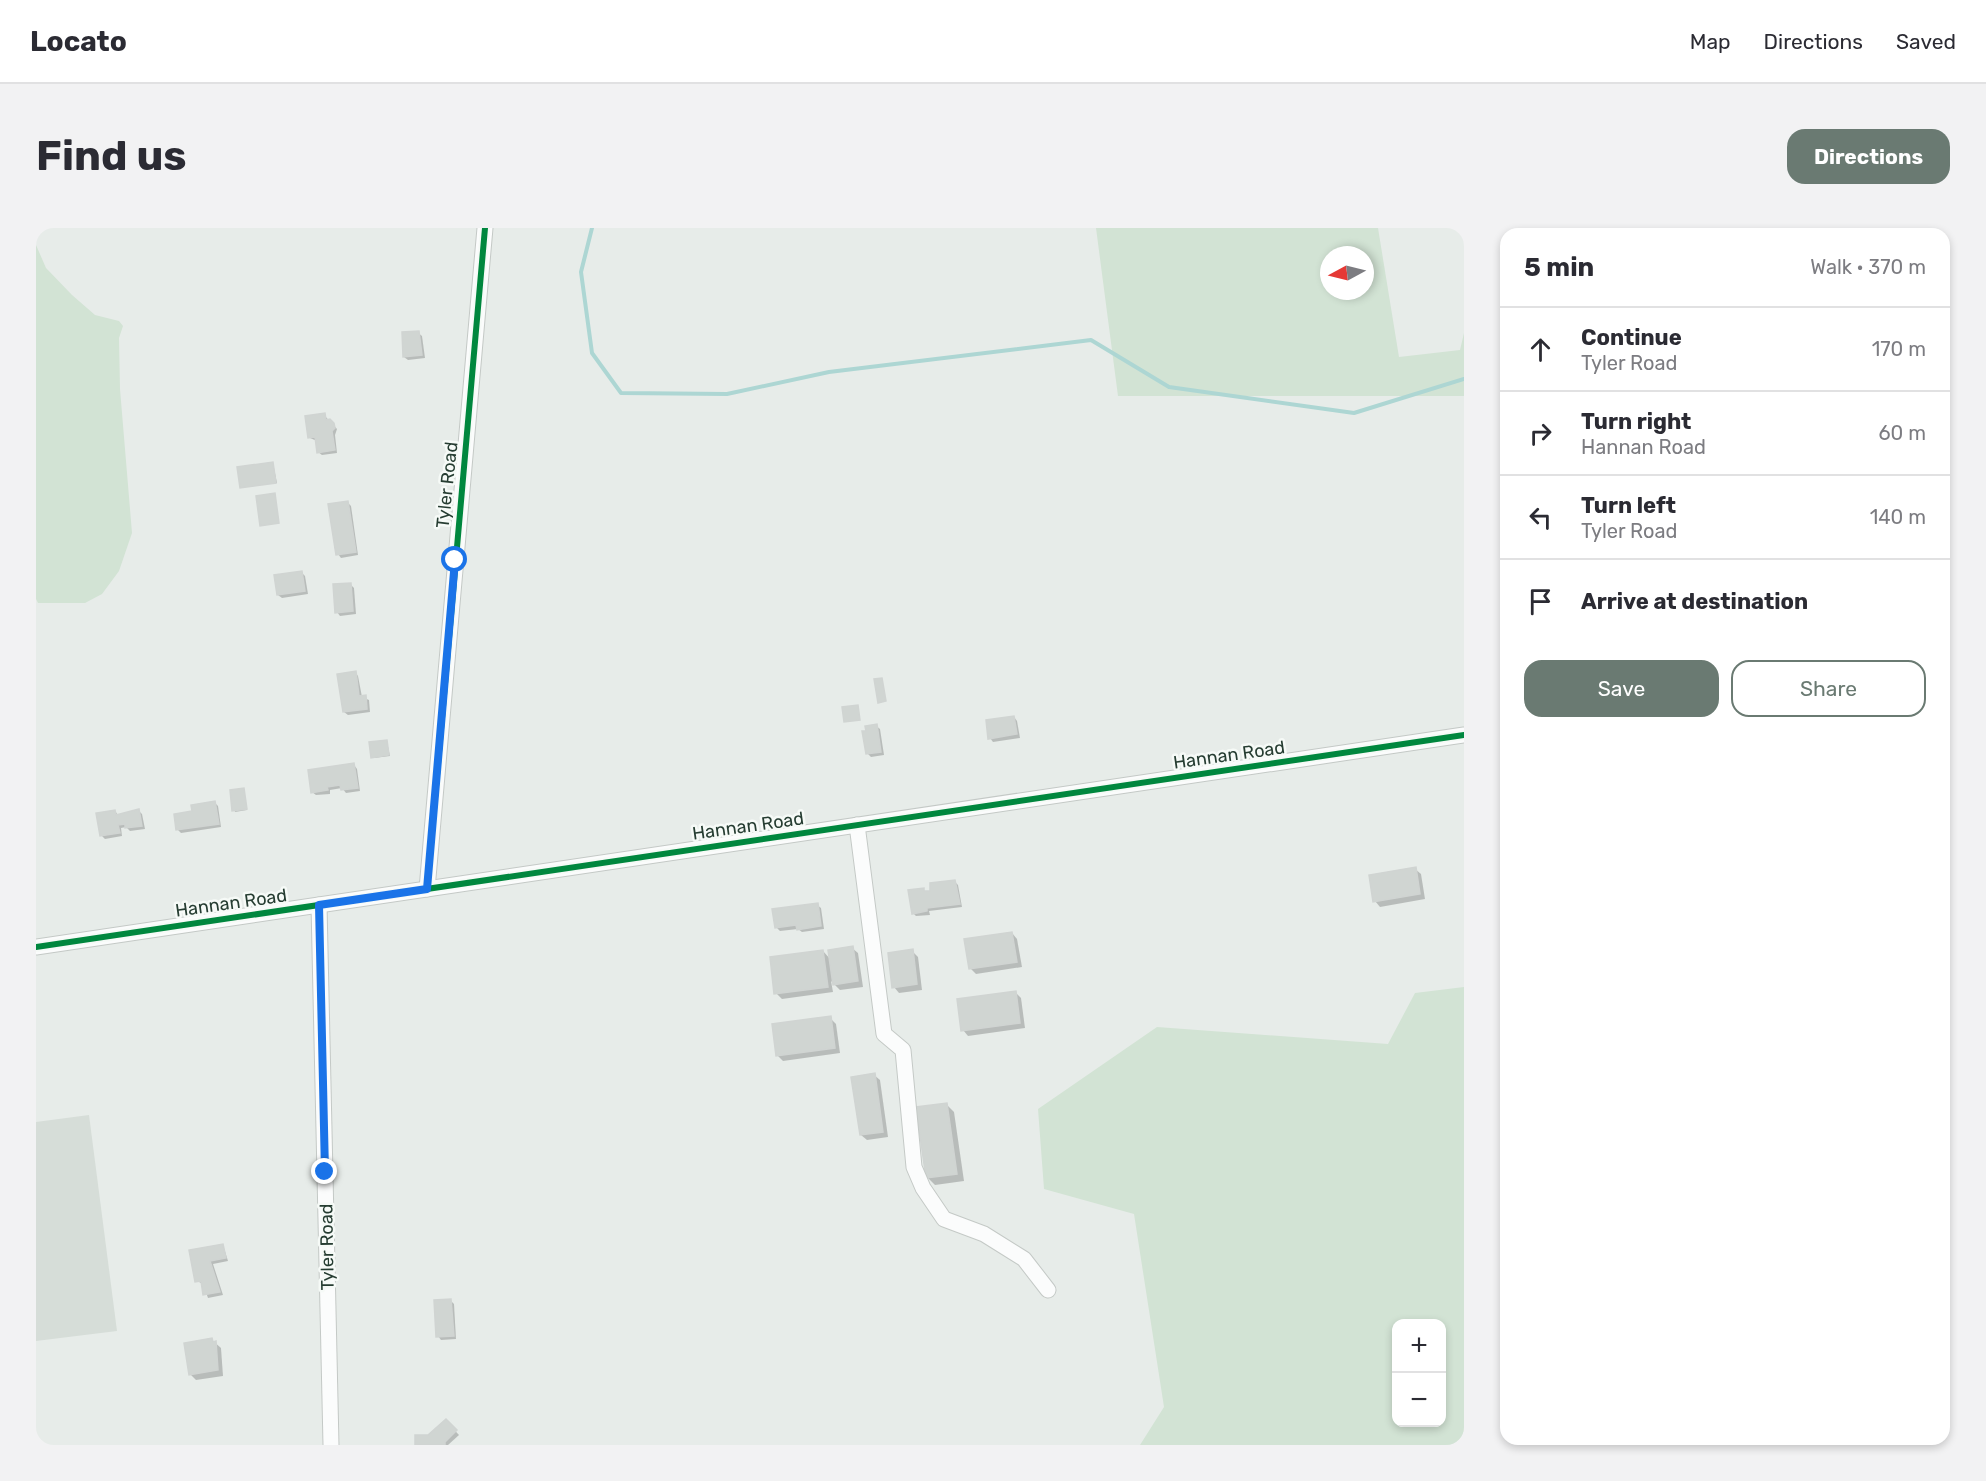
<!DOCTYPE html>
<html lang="en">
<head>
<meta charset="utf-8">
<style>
	body { margin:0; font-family:Rubik,sans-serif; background:#f2f2f3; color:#2b2b33 }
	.controls { position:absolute; right:18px; bottom:18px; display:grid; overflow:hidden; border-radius:12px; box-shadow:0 3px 9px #0003 }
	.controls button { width:54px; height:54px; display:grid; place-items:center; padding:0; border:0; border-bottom:2px solid #e1e1e2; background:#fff; color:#2b2b33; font:30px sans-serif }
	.compass { position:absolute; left:1284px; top:18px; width:54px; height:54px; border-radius:50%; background:#fff; box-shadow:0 3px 9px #0003; rotate:263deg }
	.stop { position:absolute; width:18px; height:18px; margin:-14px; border:4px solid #1a73e8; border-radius:50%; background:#fff }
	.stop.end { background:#1a73e8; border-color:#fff; box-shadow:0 2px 6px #0008 }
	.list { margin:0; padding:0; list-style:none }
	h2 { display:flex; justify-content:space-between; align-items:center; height:78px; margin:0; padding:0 24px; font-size:26px }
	h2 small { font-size:20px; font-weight:400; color:#7c7c81 }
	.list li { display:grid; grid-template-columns:39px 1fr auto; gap:18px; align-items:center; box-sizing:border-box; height:84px; padding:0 24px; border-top:2px solid #e1e1e2 }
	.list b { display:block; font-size:22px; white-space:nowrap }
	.list p { margin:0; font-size:20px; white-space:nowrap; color:#7c7c81 }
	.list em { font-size:20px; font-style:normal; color:#7c7c81 }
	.actions { display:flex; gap:12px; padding:18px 24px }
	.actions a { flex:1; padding:14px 0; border:2px solid #6a7a72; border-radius:18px; text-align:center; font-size:21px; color:#6a7a72 }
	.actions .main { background:#6a7a72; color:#fff }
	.icon { flex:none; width:33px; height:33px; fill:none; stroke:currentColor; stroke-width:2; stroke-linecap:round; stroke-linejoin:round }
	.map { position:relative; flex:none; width:1428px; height:1217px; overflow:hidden; border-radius:18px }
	header { display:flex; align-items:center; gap:36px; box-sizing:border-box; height:84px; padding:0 30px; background:#fff; border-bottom:2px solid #e1e1e2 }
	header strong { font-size:28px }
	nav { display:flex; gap:33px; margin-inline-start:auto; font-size:21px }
	.intro { display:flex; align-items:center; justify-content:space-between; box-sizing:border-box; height:144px; padding:0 36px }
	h1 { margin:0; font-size:42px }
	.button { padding:15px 27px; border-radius:18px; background:#6a7a72; color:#fff; font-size:21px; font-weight:700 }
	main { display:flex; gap:36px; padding:0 36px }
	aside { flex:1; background:#fff; border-radius:18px; box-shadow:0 3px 9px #0003 }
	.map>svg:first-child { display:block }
</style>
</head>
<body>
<header>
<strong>Locato</strong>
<nav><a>Map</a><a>Directions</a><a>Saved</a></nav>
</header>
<div class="intro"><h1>Find us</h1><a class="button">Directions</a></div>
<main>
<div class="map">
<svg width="1428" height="1217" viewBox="0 0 1428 1217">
	<rect width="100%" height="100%" fill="#e7ece9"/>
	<path fill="#d6ddd8" d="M 53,887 L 81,1103 L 0,1113 L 0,894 Z"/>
	<g fill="#d2e3d4" fill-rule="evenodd">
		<path d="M 1060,0 L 1342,0 L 1363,129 L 1424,122 L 1428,105 L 1428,168 L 1082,168 ZM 1293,27 L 1329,27 L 1329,63 L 1293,63 Z"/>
		<path d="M 0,17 L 10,40 L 36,67 L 59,87 L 83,93 L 87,98 L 83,110 L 84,161 L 96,305 L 83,343 L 66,366 L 49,375 L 2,375 L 0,371 Z"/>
		<path d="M 1428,759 L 1428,1217 L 1104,1217 L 1128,1179 L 1098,986 L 1008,961 L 1002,881 L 1121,799 L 1352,816 L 1379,765 ZM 1360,1096 L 1406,1096 L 1406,1194 L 1360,1194 Z"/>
	</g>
	<g fill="#0003">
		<path d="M 382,105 L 386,108 L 389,130 L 372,132 L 368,129 Z"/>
		<path d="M 288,187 L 301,201 L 299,207 L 301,225 L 286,227 L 282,224 L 281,213 L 274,210 Z"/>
		<path d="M 237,235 L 241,255 L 206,259 Z"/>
		<path d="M 311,274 L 315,278 L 322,327 L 305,330 L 302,326 Z"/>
		<path d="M 266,345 L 269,348 L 272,366 L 246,370 L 242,367 Z"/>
		<path d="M 314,356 L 318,360 L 320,386 L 304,388 L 301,384 Z"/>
		<path d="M 319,444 L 322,448 L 326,469 L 333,472 L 334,484 L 312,487 L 308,484 Z"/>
		<path d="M 978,489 L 981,493 L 984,510 L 957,514 L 954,510 Z"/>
		<path d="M 840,498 L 844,501 L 848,527 L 835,529 L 831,525 Z"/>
		<path d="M 351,514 L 354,528 L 338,530 L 336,529 Z"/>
		<path d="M 318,537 L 321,541 L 324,563 L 310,565 L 306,560 L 294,562 L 294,566 L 280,567 L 276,564 Z"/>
		<path d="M 207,561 L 211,582 L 199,584 L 195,563 Z"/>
		<path d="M 179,575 L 182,578 L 185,599 L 145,605 L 141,601 L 157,585 Z"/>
		<path d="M 79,583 L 82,587 L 103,583 L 106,586 L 109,601 L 94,603 L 90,599 L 85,600 L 86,608 L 69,611 L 66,608 Z"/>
		<path d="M 1379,641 L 1385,646 L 1389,671 L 1344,679 L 1339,673 Z"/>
		<path d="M 918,653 L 922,657 L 926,679 L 893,683 L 894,687 L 880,688 L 877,685 L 887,662 L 890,665 Z"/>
		<path d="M 781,677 L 785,680 L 788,701 L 766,704 L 762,701 L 744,703 L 741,700 Z"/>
		<path d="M 976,705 L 981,711 L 986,739 L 940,746 L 934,740 Z"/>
		<path d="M 816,720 L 822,725 L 827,759 L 804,762 L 795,753 L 797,764 L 746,771 L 740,765 L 787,723 L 795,732 Z"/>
		<path d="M 876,723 L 882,729 L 886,762 L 863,765 L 858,759 Z"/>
		<path d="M 979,764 L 985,770 L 989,800 L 932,808 L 927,802 Z"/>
		<path d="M 794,790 L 800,796 L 804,825 L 747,833 L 742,828 Z"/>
		<path d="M 838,847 L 844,852 L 852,909 L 831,912 L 825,907 Z"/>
		<path d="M 911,877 L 918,884 L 928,953 L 899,957 L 891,949 Z"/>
		<path d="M 187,1017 L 192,1033 L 177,1036 L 187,1067 L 172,1070 L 167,1056 L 161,1053 L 155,1023 Z"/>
		<path d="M 414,1072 L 418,1076 L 420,1111 L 405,1112 L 402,1108 Z"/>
		<path d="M 176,1112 L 185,1120 L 187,1148 L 160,1152 L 154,1146 Z"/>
		<path d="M 410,1193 L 423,1207 L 412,1217 L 380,1217 Z"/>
	</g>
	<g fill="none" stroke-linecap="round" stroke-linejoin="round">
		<path stroke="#add6d3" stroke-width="4" d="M 556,0 L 545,44 L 556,125 L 585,165 L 691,166 L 793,144 L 1055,112 L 1133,159 L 1318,185 L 1428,151"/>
	</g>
	<g fill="#d0d5d2" stroke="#d0d4d2" stroke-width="1.5">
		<path d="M 383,103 L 386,127 L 367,129 L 366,104 Z"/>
		<path d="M 289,185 L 290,192 L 294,191 L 298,195 L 299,200 L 296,203 L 299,222 L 281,225 L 279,209 L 272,210 L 269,188 Z"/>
		<path d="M 237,234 L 240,255 L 204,260 L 201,239 Z"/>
		<path d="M 239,265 L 243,295 L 224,298 L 220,268 Z"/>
		<path d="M 312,273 L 320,324 L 300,327 L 292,276 Z"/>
		<path d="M 266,343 L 269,363 L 241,367 L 238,347 Z"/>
		<path d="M 315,355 L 317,383 L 299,385 L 297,356 Z"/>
		<path d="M 320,443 L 323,468 L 330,467 L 331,481 L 307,484 L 301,446 Z"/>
		<path d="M 846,450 L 850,473 L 842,475 L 838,451 Z"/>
		<path d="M 822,477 L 824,492 L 808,494 L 806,479 Z"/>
		<path d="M 978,488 L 981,506 L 952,511 L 950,492 Z"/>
		<path d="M 841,496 L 845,524 L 830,526 L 826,503 L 830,503 L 829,498 Z"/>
		<path d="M 351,512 L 353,527 L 335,530 L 333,514 Z"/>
		<path d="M 318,535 L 322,560 L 305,562 L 304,557 L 291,559 L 292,562 L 275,565 L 272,542 Z"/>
		<path d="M 208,560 L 211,581 L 196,583 L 194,562 Z"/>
		<path d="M 179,573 L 183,596 L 140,602 L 138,586 L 156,583 L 155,577 Z"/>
		<path d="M 103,581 L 106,598 L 89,600 L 89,596 L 82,597 L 84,605 L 64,608 L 60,585 L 79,582 L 80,587 Z"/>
		<path d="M 1380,639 L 1384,666 L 1337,674 L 1333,647 Z"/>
		<path d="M 919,652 L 924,676 L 891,680 L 891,683 L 876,686 L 872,662 L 888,660 L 888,663 L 894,663 L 894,655 Z"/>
		<path d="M 782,675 L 785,698 L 761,702 L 760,697 L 739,700 L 736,681 Z"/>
		<path d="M 976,704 L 981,734 L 933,741 L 928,711 Z"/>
		<path d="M 817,718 L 822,753 L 797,757 L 792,722 Z"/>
		<path d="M 877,721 L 881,756 L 856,760 L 852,725 Z"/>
		<path d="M 787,722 L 792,759 L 738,766 L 734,729 Z"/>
		<path d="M 980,763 L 984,795 L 925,803 L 921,771 Z"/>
		<path d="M 795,788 L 799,820 L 740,828 L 736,796 Z"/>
		<path d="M 839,845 L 847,904 L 824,907 L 815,849 Z"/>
		<path d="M 911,875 L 921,946 L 890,950 L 880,879 Z"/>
		<path d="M 187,1016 L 190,1030 L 174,1033 L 184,1064 L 167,1067 L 165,1053 L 159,1054 L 153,1022 Z"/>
		<path d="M 415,1071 L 418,1108 L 400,1109 L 398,1072 Z"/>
		<path d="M 176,1110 L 177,1114 L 180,1113 L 182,1142 L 153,1147 L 148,1115 Z"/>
		<path d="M 410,1191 L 421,1202 L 409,1214 L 409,1217 L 379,1217 L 379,1207 L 392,1207 Z"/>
	</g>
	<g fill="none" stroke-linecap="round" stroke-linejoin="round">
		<g stroke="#c4c9c6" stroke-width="17">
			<g id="minor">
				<path d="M 821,597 L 848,806 L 867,822 L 878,939 L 887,960 L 908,991 L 948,1006 L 988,1031 L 1012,1062"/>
				<path d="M 391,661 L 449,0"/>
				<path d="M 283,677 L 295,1217"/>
				<path d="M 0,719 L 1428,507"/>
			</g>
		</g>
		<use href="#minor" stroke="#fbfcfc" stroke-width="15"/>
		<g stroke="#f6faf7" stroke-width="10">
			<g id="cycleway">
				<path d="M 391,661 L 449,0"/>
				<path d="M 0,719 L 1428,507"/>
			</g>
		</g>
		<use href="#cycleway" stroke="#00873e" stroke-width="6"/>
	</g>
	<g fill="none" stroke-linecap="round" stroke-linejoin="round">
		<path stroke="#1a73e8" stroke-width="8" d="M 289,944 L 283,677 L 391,661 L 419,332"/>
	</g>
	<g text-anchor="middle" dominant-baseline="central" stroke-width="5" stroke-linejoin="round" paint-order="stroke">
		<g font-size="18" fill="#263d32" stroke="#f6faf7">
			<text transform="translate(411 257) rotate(-84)">Tyler Road</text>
			<text transform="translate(1193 527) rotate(-8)">Hannan Road</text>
			<text transform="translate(712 598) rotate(-8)">Hannan Road</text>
			<text transform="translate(195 675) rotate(-8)">Hannan Road</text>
			<text transform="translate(291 1019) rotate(-91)">Tyler Road</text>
		</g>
	</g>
</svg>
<div class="controls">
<button>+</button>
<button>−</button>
</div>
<svg class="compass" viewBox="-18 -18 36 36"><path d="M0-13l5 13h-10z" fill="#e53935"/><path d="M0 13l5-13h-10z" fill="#7c7c81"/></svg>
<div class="stop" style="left:419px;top:332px"></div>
<div class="stop end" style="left:289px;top:944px"></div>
</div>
<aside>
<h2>5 min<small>Walk · 370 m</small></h2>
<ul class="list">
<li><svg class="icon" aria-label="ahead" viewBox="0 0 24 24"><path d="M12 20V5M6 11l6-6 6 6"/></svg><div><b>Continue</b><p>Tyler Road</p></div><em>170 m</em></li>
<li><svg class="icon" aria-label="right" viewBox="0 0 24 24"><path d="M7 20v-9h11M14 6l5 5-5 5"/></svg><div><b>Turn right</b><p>Hannan Road</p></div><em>60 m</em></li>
<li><svg class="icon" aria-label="left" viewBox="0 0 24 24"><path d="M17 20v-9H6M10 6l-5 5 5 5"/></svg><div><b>Turn left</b><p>Tyler Road</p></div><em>140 m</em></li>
<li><svg class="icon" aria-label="arrive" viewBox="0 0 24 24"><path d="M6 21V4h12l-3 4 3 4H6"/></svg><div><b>Arrive at destination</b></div></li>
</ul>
<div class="actions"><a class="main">Save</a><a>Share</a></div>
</aside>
</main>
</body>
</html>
